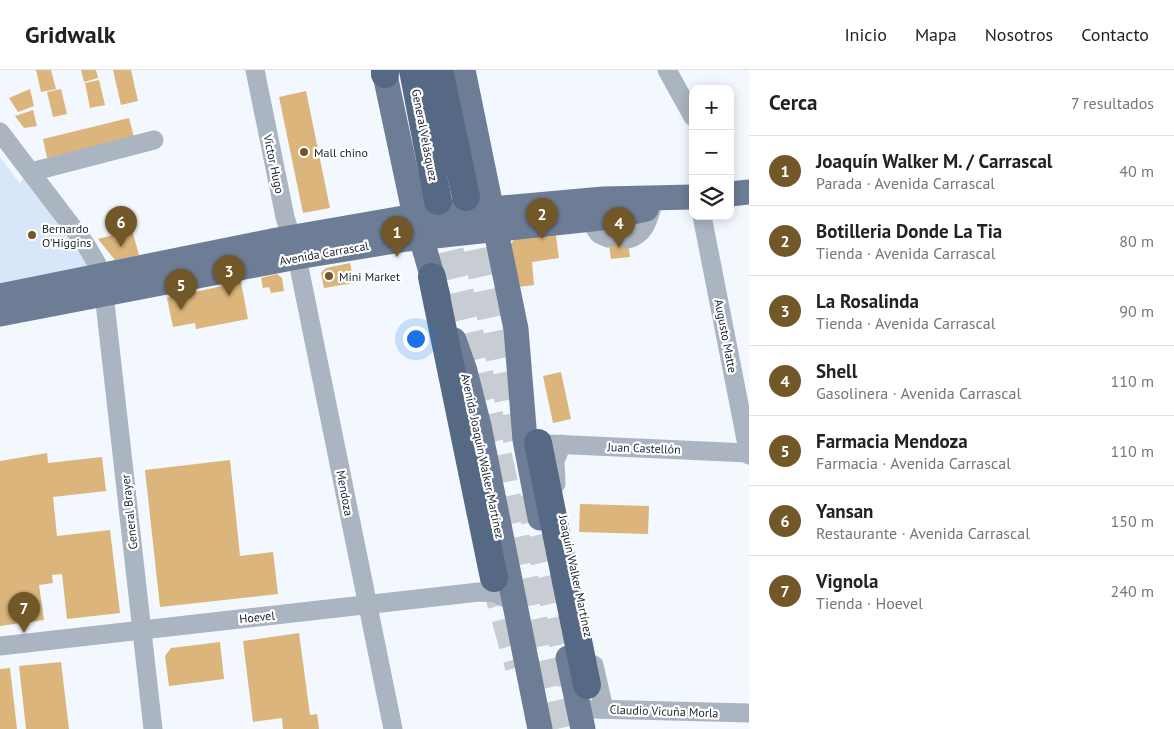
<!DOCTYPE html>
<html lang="es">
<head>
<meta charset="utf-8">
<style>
	body { margin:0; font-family:"PT Sans",sans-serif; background:#f6f6f6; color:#222 }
	.controls { position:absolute; right:15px; top:15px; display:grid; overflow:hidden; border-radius:10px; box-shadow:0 2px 12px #0003 }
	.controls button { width:45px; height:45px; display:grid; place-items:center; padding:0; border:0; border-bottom:1px solid #e0e0e0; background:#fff; color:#222; font:25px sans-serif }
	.you { position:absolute; left:415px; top:268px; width:18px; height:18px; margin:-12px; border:4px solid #fff; border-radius:50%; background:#1a73e8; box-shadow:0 0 0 8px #1a73e833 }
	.badge { display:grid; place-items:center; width:32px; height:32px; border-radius:50%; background:#725729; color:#fff; font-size:16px; font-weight:700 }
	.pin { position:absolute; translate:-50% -41px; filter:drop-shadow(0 1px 2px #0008) }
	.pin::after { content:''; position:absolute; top:26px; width:18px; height:15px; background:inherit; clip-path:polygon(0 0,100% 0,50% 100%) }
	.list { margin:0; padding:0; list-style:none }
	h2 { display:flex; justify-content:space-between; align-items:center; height:65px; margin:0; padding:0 20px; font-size:21px }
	h2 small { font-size:16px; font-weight:400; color:#767676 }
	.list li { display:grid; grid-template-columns:32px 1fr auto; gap:15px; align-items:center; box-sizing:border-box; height:70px; padding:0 20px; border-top:1px solid #e0e0e0 }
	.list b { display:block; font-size:19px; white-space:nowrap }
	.list p { margin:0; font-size:16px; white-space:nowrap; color:#767676 }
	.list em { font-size:16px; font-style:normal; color:#767676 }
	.icon { flex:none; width:28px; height:28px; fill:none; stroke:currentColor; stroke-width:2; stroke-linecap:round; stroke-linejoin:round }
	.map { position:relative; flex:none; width:749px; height:659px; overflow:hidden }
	header { display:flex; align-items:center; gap:30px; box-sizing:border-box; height:70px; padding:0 25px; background:#fff; border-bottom:1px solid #e0e0e0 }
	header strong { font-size:24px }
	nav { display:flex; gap:28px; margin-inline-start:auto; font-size:18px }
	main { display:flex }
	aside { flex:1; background:#fff }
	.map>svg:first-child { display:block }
</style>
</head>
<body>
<header>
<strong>Gridwalk</strong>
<nav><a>Inicio</a><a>Mapa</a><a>Nosotros</a><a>Contacto</a></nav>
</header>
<main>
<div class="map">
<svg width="749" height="659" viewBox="0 0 749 659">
	<rect width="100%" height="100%" fill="#f3f8fe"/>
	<path fill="#d8e6fa" d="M 0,87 L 20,114 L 25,104 L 87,188 L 85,200 L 0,215 Z"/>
	<g fill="#dbb57b">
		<path d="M 36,0 L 51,0 L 56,19 L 41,22 Z"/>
		<path d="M 81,0 L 96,0 L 98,8 L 84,12 Z"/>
		<path d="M 113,0 L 131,0 L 138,31 L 121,35 Z"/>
		<path d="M 99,10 L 105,35 L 90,38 L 85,13 Z"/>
		<path d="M 30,19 L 34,36 L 18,42 L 9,28 Z"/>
		<path d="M 61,19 L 67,44 L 53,47 L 47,22 Z"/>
		<path d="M 306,21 L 330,138 L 303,143 L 279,27 Z"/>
		<path d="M 33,40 L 37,56 L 24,58 L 15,46 Z"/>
		<path d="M 129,48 L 134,67 L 47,88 L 43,69 Z"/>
		<path d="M 625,151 L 630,187 L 611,189 L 606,154 Z"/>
		<path d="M 555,159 L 559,188 L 532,192 L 534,215 L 518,217 L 510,176 L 513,171 L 520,164 Z"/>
		<path d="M 132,160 L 139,185 L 115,190 L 98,169 Z"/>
		<path d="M 350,193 L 354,213 L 324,218 L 321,203 L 326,198 Z"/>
		<path d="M 277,204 L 282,208 L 284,221 L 271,223 L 269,217 L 263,218 L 261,208 Z"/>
		<path d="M 241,212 L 248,249 L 196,259 L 195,253 L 173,257 L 167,228 Z"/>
		<path d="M 561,302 L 571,349 L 553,353 L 543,306 Z"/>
		<path d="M 47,383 L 48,393 L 102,387 L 106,421 L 53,427 L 57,466 L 110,460 L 120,543 L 67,549 L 62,504 L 52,505 L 53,513 L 39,515 L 44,550 L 0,556 L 0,391 Z"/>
		<path d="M 230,390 L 240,486 L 273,482 L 278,524 L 160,537 L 145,400 Z"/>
		<path d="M 580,434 L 649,436 L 648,464 L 579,462 Z"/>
		<path d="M 299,563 L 310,645 L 317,644 L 319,659 L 283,659 L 282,648 L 253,652 L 243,571 Z"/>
		<path d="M 220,572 L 224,609 L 169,616 L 165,586 L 171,578 Z"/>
		<path d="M 61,592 L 69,659 L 26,659 L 19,596 Z"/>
		<path d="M 10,598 L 17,659 L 0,659 L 0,599 Z"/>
	</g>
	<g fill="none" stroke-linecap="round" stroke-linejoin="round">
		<g stroke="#c8cdd4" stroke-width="28" stroke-dasharray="28 14" stroke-linecap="butt">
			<path d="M 468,138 L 517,370"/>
			<path d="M 440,140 L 491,353 L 557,659"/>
			<path d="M 529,424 L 572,614"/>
			<path d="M 494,508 L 519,597"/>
		</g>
		<g stroke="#abb5c2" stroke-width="19">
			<path d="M 255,0 L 285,147 L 297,187 L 393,659"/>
			<path d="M 667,0 L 693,47"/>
			<path d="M 0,62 L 86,175 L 97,194 L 104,224 L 153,659"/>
			<path d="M 31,102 L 154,70"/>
			<path d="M 702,146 L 749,385"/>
			<path d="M 588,149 L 599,164 L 608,168"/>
			<path d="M 628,169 C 644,165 648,151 652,137"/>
			<path d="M 550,374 L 749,383"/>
			<path d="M 556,414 L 555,391 L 562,374"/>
			<path d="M 0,576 L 479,522 L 495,523 L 513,531"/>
			<path d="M 594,595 L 604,639"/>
			<path d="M 593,639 L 749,643"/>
		</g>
		<g stroke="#6c7d95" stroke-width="25">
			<path d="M 384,0 L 415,146 L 438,226"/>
			<path d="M 463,0 L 516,259 L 525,370 L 540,448"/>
			<path d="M 730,124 L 749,122"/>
			<path d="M 0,226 L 277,170 L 415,146 L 603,129 L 693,127"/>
			<path d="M 0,244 L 297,187 L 407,169 L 610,147 L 646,139"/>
			<path d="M 454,270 L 465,301 L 479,356 L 540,659"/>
			<path d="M 568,588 L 583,659"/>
		</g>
		<g stroke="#566984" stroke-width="28">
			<path d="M 385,0 L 385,4"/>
			<path d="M 413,0 L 438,131"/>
			<path d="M 439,0 L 466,127"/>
			<path d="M 432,207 L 494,508"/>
			<path d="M 538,373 L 587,615"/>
		</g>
	</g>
	<g fill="#725729" stroke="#fff" stroke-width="2">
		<circle cx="304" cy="82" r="5"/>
		<circle cx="32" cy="165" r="5"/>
		<circle cx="329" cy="206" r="5"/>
	</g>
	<g text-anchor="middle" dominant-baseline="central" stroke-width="4.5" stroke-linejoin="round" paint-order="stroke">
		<g font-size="12" fill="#1a222d" stroke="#fff">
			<text transform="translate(425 65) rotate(79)">General Velásquez</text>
			<text transform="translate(274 94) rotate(78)">Víctor Hugo</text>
			<text transform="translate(324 183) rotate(-10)">Avenida Carrascal</text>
			<text transform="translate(726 266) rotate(79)">Augusto Matte</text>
			<text transform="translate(644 378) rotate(2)">Juan Castellón</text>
			<text transform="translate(483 386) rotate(78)">Avenida Joaquín Walker Martínez</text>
			<text transform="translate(345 423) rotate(79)">Mendoza</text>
			<text transform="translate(129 442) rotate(-96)">General Brayer</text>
			<text transform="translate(576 506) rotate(78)">Joaquín Walker Martínez</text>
			<text transform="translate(257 547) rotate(-6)">Hoevel</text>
			<text transform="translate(664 641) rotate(2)">Claudio Vicuña Morla</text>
		</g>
		<g font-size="12" fill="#1a222d" stroke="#fff" text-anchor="start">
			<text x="314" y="82">Mall chino</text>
			<text x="42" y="158">Bernardo<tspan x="42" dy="14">O'Higgins</tspan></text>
			<text x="339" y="206">Mini Market</text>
		</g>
	</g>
</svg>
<div class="controls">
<button>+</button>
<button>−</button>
<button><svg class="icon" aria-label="layers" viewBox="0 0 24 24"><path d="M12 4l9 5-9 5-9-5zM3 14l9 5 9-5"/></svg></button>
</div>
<div class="you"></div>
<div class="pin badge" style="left:397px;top:187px">1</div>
<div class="pin badge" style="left:542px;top:169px">2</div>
<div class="pin badge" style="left:229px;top:226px">3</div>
<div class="pin badge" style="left:619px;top:178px">4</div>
<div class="pin badge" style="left:181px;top:240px">5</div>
<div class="pin badge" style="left:121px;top:177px">6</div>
<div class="pin badge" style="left:24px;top:563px">7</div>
</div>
<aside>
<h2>Cerca<small>7 resultados</small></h2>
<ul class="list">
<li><span class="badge">1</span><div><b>Joaquín Walker M. / Carrascal</b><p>Parada · Avenida Carrascal</p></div><em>40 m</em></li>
<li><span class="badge">2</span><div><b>Botilleria Donde La Tia</b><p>Tienda · Avenida Carrascal</p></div><em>80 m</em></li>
<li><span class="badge">3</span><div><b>La Rosalinda</b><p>Tienda · Avenida Carrascal</p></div><em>90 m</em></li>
<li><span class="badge">4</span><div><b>Shell</b><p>Gasolinera · Avenida Carrascal</p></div><em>110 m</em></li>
<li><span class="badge">5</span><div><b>Farmacia Mendoza</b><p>Farmacia · Avenida Carrascal</p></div><em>110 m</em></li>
<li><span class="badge">6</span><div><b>Yansan</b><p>Restaurante · Avenida Carrascal</p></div><em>150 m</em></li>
<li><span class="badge">7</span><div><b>Vignola</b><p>Tienda · Hoevel</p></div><em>240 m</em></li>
</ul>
</aside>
</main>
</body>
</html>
